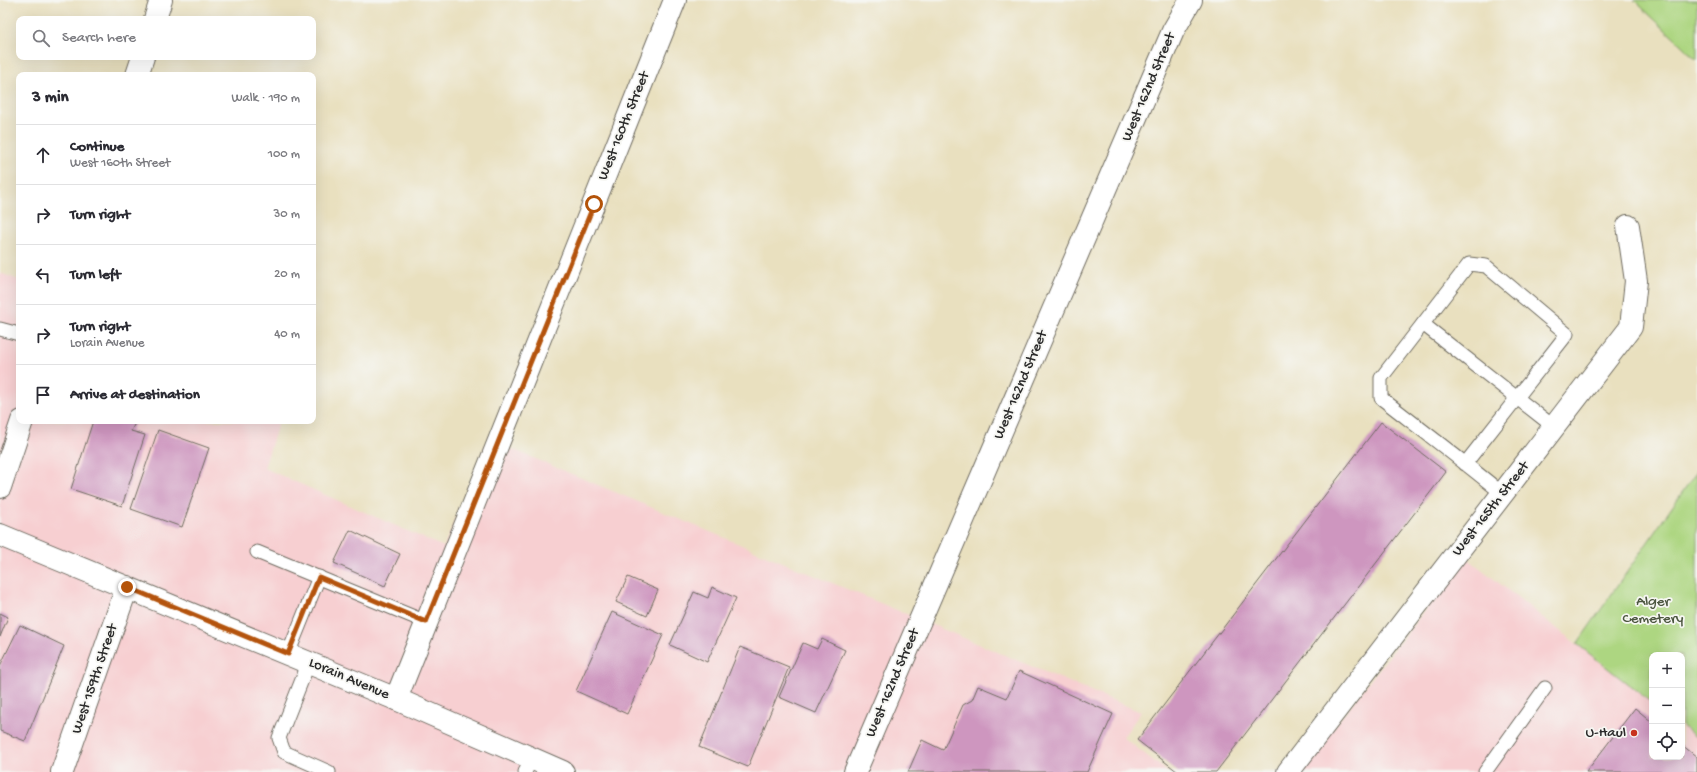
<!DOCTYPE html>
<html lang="en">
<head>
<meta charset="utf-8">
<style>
	body { margin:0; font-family:"Gochi Hand",sans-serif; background:#f7f7f7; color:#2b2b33 }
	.controls { position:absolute; right:12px; bottom:12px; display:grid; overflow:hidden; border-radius:8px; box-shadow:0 4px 16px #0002 }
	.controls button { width:36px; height:36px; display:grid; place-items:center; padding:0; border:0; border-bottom:1px solid #e1e1e2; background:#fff; color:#2b2b33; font:20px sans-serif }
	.stop { position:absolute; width:12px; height:12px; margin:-9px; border:3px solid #b45309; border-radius:50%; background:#fff }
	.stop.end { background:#b45309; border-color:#fff; box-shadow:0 1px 4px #0008 }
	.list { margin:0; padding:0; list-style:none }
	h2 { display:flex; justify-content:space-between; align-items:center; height:52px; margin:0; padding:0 16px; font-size:17px }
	h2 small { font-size:13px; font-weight:400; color:#7c7c81 }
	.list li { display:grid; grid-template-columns:26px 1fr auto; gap:12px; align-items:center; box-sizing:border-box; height:60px; padding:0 16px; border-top:1px solid #e1e1e2 }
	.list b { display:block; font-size:15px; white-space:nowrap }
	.list p { margin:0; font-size:13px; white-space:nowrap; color:#7c7c81 }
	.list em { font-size:13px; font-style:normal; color:#7c7c81 }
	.icon { flex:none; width:22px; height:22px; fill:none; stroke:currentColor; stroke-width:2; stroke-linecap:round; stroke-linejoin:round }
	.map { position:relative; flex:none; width:1697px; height:772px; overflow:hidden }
	.search { position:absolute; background:#fff; box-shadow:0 4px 16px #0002; left:16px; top:16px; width:300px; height:44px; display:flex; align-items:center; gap:10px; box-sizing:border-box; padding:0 14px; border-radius:8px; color:#7c7c81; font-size:15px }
	.panel { position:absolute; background:#fff; box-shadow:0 4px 16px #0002; left:16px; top:72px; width:300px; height:352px; border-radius:8px }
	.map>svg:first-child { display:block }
</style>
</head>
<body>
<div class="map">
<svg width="1697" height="772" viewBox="0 0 1697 772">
	<rect width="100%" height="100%" fill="#f6f6f2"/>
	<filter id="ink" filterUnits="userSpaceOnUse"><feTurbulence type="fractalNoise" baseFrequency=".025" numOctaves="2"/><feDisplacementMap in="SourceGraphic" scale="8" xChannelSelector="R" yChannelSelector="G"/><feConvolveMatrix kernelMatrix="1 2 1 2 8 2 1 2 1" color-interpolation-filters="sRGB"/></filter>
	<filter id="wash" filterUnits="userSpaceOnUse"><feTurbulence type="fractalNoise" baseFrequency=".012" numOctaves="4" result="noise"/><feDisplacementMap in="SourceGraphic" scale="16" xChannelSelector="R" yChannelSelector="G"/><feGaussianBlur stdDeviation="0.9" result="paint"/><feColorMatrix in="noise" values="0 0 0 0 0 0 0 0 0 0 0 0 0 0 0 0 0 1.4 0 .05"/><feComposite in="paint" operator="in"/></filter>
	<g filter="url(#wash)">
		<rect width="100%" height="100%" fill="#e9e0bf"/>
		<g fill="#f7cfd1">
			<path d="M 0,273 L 19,280 L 19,421 L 279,421 L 264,468 L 444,547 L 488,439 L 1141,712 L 1123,737 L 1168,772 L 0,772 Z"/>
			<path d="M 1466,557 L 1652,703 L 1652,757 L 1682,757 L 1682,726 L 1697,738 L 1697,772 L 1299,772 Z"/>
		</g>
		<g fill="#add681" stroke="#6c8056">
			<path d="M 1634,0 L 1697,0 L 1697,60 Z"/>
			<path d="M 1697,471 L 1697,738 L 1682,726 L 1682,655 L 1652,655 L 1652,703 L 1577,644 Z"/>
		</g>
		<g id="blocks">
			<g fill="#ce96bf">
				<path d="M 93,421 L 136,421 L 131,431 L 145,435 L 122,506 L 71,489 Z"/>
				<path d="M 1381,422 L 1446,472 L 1216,772 L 1178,772 L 1137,740 Z"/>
				<path d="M 158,430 L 209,448 L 182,527 L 131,509 Z"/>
				<path d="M 350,530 L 400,554 L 385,586 L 334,563 Z"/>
				<path d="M 628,577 L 658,590 L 647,616 L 616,602 Z"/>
				<path d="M 712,587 L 736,598 L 707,662 L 670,645 L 694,592 L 708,598 Z"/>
				<path d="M 612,612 L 663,635 L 627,714 L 576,691 Z"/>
				<path d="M 0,613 L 8,617 L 0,637 Z"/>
				<path d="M 20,625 L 64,646 L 25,741 L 0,731 L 0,666 Z"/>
				<path d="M 822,639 L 845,650 L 816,713 L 779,697 L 803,643 L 817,649 Z"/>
				<path d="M 740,647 L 789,667 L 748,767 L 699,747 Z"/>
				<path d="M 1019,671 L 1113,714 L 1087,772 L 908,772 L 922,740 L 943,750 L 963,705 L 972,700 L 978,686 L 1007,698 Z"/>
				<path d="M 1635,708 L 1652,722 L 1652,757 L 1682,757 L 1682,745 L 1697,757 L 1697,772 L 1586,772 Z"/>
			</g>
		</g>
	</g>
	<g filter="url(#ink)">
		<use href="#blocks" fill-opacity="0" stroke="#6e6a5f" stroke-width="1"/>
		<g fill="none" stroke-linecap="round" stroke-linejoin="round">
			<g stroke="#6e6a5f" stroke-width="15">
				<g id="service">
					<path d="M 1423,324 L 1554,427"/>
					<path d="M 0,329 L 19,334"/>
					<path d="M 1465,464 L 1567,334 L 1486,266 L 1469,264 L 1381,378 L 1381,398 C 1422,430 1463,461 1503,494"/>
					<path d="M 257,552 L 426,622"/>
					<path d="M 288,654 L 319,577"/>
					<path d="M 309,662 L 279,738 L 284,752 L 329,772"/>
					<path d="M 525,772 L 532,758"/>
					<path d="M 1485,772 L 1545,688"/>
				</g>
			</g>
			<g stroke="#6e6a5f" stroke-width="24">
				<g id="minor">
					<path d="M 155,19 L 161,0"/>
					<path d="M 137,75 L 143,57"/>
					<path d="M 0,487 L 22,421"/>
					<path d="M 396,699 L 675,0"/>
					<path d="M 62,772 L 127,587"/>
					<path d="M 855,772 L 1173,31 L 1191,0"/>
					<path d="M 1288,772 L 1631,327 L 1636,281 L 1628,226"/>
				</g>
			</g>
			<g stroke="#6e6a5f" stroke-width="24">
				<path id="primary" d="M 0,535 L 396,699 L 563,772"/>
			</g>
			<use href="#service" stroke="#fff" stroke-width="13"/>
			<use href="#minor" stroke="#fff" stroke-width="22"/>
			<use href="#primary" stroke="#fff" stroke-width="22"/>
		</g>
	</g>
	<g fill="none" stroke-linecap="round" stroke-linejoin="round" filter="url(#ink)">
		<path stroke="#b45309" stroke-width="5" d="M 127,587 L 288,654 L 319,577 L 426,622 L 594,204"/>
	</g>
	<circle fill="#c8321e" stroke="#f6f6f2" stroke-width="1.5" cx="1634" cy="733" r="4"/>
	<g text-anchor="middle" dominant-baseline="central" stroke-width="3.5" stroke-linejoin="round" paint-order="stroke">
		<g font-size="15" fill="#2b2b2b" stroke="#f6f6f2">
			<text transform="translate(1149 87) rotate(-67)">West 162nd Street</text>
			<text transform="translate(624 126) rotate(-68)">West 160th Street</text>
			<text transform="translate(1021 385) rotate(-67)">West 162nd Street</text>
			<text transform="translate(1491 509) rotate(-52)">West 165th Street</text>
			<text transform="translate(95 679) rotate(-71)">West 159th Street</text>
			<text transform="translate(349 679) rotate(23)">Lorain Avenue</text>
			<text transform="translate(893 683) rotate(-67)">West 162nd Street</text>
		</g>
		<g font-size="15" fill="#4c5640" stroke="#f6f6f2">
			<text x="1653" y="602">Alger<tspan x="1653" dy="17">Cemetery</tspan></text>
		</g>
		<g font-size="15" fill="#2b2b2b" stroke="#f6f6f2" text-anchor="end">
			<text x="1626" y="733">U-Haul</text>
		</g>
	</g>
</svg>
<div class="controls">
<button>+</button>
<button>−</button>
<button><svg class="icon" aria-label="locate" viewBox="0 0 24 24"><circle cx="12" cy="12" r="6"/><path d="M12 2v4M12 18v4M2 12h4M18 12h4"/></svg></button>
</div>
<div class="stop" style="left:594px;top:204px"></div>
<div class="stop end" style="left:127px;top:587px"></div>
<div class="search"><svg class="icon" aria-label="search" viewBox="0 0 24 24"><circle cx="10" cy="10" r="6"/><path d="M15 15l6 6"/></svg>Search here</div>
<section class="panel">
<h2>3 min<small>Walk · 190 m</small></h2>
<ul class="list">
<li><svg class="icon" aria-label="ahead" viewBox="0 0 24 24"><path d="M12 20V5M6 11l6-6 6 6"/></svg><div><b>Continue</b><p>West 160th Street</p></div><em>100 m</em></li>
<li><svg class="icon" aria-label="right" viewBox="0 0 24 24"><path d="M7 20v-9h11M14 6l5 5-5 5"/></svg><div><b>Turn right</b></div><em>30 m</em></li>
<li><svg class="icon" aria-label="left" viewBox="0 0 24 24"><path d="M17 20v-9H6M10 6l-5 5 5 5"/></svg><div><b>Turn left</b></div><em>20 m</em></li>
<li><svg class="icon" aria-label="right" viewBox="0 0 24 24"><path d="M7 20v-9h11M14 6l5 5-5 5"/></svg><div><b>Turn right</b><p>Lorain Avenue</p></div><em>40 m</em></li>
<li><svg class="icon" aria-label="arrive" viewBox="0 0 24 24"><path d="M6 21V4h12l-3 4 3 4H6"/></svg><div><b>Arrive at destination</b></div></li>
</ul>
</section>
</div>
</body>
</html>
